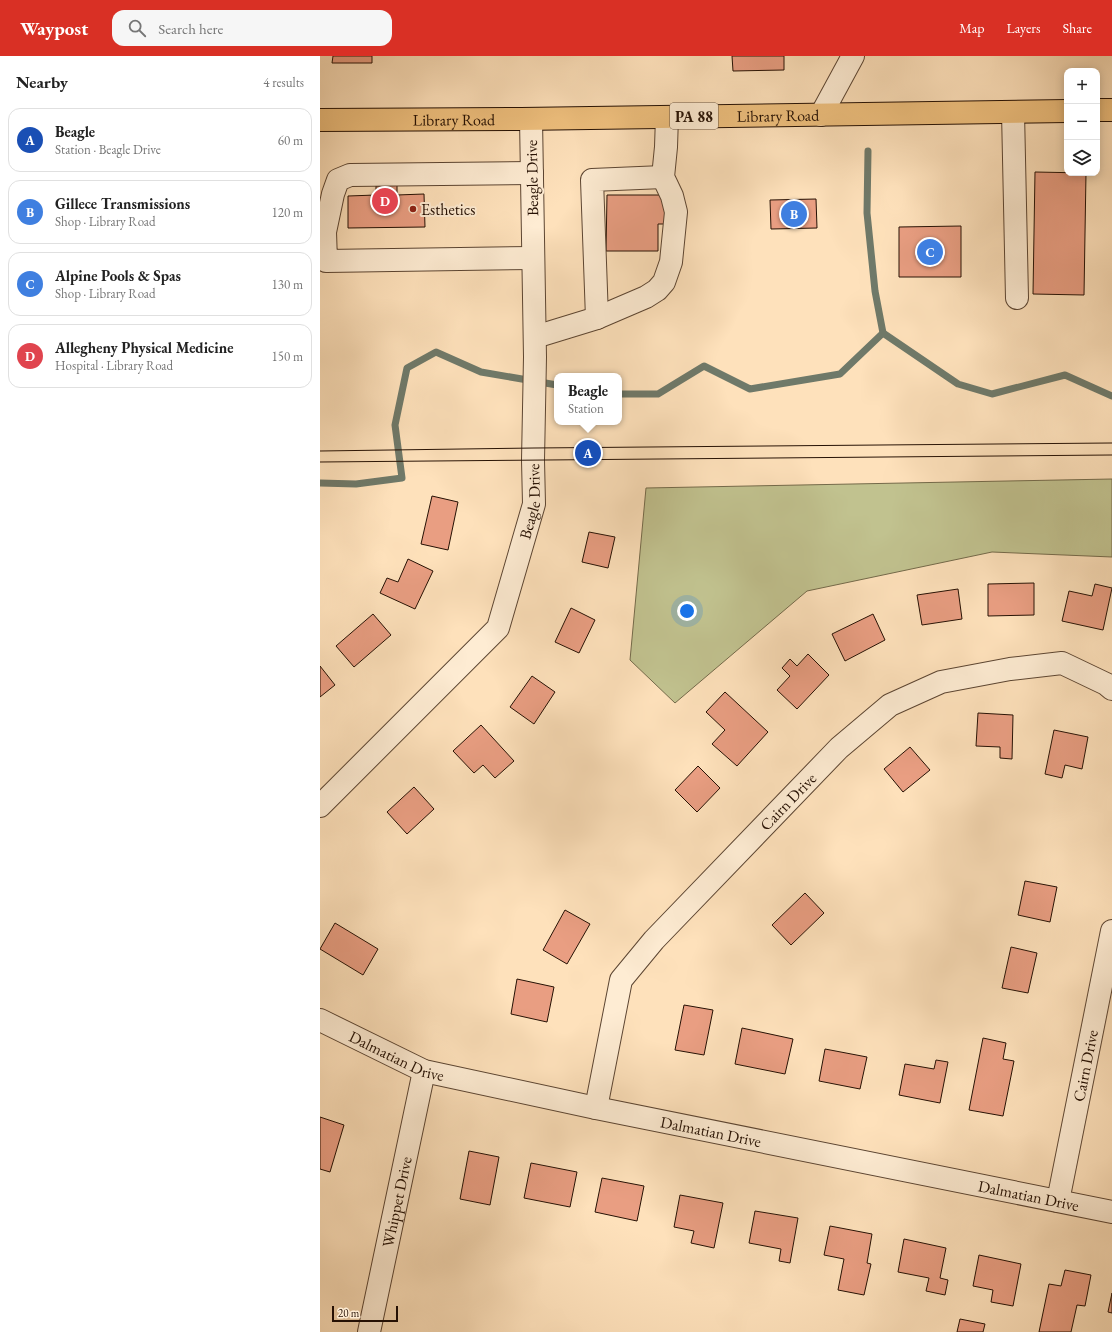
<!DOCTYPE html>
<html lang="en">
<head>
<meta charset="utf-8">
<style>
	body { margin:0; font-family:"EB Garamond",serif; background:#f6f6f6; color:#222 }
	.controls { position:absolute; right:12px; top:12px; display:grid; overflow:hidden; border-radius:8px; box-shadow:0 2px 10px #0003 }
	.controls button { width:36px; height:36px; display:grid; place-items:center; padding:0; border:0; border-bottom:1px solid #e0e0e0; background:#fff; color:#222; font:20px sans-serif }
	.scale { position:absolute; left:12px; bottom:10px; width:66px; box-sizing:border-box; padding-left:4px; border:2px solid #261104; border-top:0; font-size:11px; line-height:14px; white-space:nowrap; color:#261104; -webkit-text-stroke:3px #feecd3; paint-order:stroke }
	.you { position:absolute; left:367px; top:555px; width:14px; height:14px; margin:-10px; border:3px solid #fff; border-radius:50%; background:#1a73e8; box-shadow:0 0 0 6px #1a73e833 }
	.badge { display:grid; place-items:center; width:26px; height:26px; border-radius:50%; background:#d93025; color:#fff; font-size:13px; font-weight:700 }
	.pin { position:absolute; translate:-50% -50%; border:2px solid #fff; box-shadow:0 1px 4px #0006 }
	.popup { position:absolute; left:234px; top:317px; width:68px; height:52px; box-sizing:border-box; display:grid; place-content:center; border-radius:8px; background:#fff; filter:drop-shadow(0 1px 3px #0005); font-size:13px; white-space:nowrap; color:#767676 }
	.popup b { font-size:15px; color:#222 }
	.popup::after { content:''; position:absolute; left:50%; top:100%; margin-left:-8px; border:8px solid transparent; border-top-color:#fff }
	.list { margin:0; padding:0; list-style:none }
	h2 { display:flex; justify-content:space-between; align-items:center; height:52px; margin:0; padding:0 16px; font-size:17px }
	h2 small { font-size:13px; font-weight:400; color:#767676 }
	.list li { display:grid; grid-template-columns:26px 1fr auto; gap:12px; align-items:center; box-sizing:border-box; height:64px; margin:0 8px 8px; padding:0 8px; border:1px solid #e0e0e0; border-radius:12px }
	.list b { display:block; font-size:15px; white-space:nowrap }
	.list p { margin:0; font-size:13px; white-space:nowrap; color:#767676 }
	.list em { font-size:13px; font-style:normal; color:#767676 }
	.icon { flex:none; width:22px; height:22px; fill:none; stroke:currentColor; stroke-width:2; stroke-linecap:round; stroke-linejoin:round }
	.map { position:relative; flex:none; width:792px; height:1276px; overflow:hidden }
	header { display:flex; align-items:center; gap:24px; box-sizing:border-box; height:56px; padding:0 20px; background:#d93025; color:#fff }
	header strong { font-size:19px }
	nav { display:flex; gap:22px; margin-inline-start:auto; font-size:14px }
	.search { width:280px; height:36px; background:#f6f6f6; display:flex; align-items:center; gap:10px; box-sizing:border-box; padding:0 14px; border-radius:12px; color:#767676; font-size:15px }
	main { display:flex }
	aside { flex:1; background:#fff }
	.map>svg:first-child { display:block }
</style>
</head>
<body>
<header>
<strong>Waypost</strong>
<div class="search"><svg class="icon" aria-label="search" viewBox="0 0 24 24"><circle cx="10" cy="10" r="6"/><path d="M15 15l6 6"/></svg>Search here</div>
<nav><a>Map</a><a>Layers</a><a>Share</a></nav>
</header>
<main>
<aside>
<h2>Nearby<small>4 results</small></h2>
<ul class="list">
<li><span class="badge" style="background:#1a4fb4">A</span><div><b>Beagle</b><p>Station · Beagle Drive</p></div><em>60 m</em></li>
<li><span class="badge" style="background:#3f7fe0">B</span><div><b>Gillece Transmissions</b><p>Shop · Library Road</p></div><em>120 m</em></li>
<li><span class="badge" style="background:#3f7fe0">C</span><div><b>Alpine Pools &amp; Spas</b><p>Shop · Library Road</p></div><em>130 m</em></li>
<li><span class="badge" style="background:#e0444e">D</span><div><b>Allegheny Physical Medicine</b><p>Hospital · Library Road</p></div><em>150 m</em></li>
</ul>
</aside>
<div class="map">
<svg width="792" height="1276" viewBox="0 0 792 1276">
	<rect width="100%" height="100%" fill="#fee1bb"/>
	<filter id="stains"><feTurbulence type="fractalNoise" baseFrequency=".005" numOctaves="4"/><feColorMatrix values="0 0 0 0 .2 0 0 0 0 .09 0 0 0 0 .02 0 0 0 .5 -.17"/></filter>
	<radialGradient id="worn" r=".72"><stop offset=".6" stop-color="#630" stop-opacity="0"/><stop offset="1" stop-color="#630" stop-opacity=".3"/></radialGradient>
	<path fill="#c1c28f" stroke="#746a4a" d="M 792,423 L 792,501 L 672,496 L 487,535 L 355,647 L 310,604 L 326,432 Z"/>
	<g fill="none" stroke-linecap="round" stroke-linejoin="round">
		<g stroke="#6f7969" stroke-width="7">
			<path d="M 548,95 L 547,157 L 555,235 L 563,277"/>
			<path d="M 299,338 L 338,338 L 384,310 L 430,333 L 520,318 L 563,277 L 638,328 L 672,338 L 745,319 L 792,340"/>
			<path d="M 0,427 L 36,428 L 82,422 L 75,369 L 87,312 L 116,296 L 161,316 L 237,329"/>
		</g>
	</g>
	<g fill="#e99e82" stroke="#261104">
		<path d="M 13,0 L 52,0 L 52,7 L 12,7 Z"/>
		<path d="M 412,0 L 464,0 L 464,14 L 413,15 Z"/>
		<path d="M 715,116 L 766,117 L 764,239 L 713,238 Z"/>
		<path d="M 77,129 L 77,139 L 104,138 L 105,171 L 28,172 L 28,140 L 56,139 L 56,130 Z"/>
		<path d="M 287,139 L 349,139 L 349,168 L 338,168 L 338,195 L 286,195 Z"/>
		<path d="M 496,143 L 497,172 L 451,173 L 450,144 Z"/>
		<path d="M 641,170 L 641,221 L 579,221 L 579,171 Z"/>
		<path d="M 112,440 L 138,446 L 128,494 L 101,488 Z"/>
		<path d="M 269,476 L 295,481 L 288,512 L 262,506 Z"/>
		<path d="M 88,503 L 113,515 L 95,553 L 60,537 L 67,522 L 78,526 Z"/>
		<path d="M 714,527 L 714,559 L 668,560 L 668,528 Z"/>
		<path d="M 775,528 L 792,532 L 783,574 L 742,565 L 749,535 L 772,540 Z"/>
		<path d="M 638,533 L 642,563 L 602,569 L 597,539 Z"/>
		<path d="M 251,552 L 275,564 L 259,597 L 235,586 Z"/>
		<path d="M 53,558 L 71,579 L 34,611 L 16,590 Z"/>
		<path d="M 553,558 L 565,584 L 525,605 L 512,578 Z"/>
		<path d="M 488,598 L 509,619 L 477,653 L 457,634 L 470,620 L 462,612 L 470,603 L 477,610 Z"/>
		<path d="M 0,610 L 15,629 L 0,641 Z"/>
		<path d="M 212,620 L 235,636 L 214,668 L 190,651 Z"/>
		<path d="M 405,636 L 448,676 L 417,710 L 392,688 L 405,674 L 386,656 Z"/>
		<path d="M 658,657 L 693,659 L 692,703 L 680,702 L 680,691 L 656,690 Z"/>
		<path d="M 161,669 L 194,705 L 175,722 L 163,709 L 154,717 L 133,695 Z"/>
		<path d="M 734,674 L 768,681 L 762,713 L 745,709 L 742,722 L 725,718 Z"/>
		<path d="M 590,691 L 610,714 L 583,736 L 564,713 Z"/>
		<path d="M 378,710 L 400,732 L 377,756 L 355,734 Z"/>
		<path d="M 94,731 L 114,753 L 87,778 L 67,756 Z"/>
		<path d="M 705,825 L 737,831 L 730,866 L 698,859 Z"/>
		<path d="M 485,837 L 504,857 L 471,889 L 452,869 Z"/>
		<path d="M 245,854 L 270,868 L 247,908 L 223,894 Z"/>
		<path d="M 15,867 L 58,893 L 43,919 L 0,893 Z"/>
		<path d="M 691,891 L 717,897 L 708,937 L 682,932 Z"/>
		<path d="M 197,923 L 234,931 L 227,966 L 191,958 Z"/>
		<path d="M 364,949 L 393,954 L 384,999 L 355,994 Z"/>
		<path d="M 422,972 L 473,983 L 465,1018 L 415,1008 Z"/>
		<path d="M 663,982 L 686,987 L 683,1003 L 694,1005 L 683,1060 L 649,1054 Z"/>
		<path d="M 505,993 L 547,1001 L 540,1033 L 499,1025 Z"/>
		<path d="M 616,1004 L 628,1006 L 620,1047 L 579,1039 L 585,1008 L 614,1013 Z"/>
		<path d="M 0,1061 L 24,1069 L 10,1116 L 0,1113 Z"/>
		<path d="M 149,1095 L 179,1101 L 170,1149 L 140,1143 Z"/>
		<path d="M 211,1107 L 257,1116 L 250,1151 L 204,1142 Z"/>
		<path d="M 282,1122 L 324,1130 L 317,1165 L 275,1156 Z"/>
		<path d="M 360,1139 L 403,1147 L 394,1192 L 371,1187 L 374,1175 L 354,1171 Z"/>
		<path d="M 435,1155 L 478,1162 L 470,1207 L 459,1205 L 461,1193 L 429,1187 Z"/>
		<path d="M 510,1170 L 552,1178 L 547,1207 L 551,1208 L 544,1239 L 518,1234 L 524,1203 L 504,1199 Z"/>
		<path d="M 584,1183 L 626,1192 L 620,1222 L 628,1224 L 625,1239 L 606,1235 L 609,1222 L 578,1216 Z"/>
		<path d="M 659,1199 L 701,1208 L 693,1250 L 671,1246 L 673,1234 L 653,1230 Z"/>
		<path d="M 745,1214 L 771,1219 L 765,1250 L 757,1249 L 751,1276 L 719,1276 L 729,1228 L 741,1230 Z"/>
		<path d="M 792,1237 L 792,1257 L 788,1256 Z"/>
		<path d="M 640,1263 L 665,1268 L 663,1276 L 637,1276 Z"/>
	</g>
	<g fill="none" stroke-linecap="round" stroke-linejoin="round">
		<g stroke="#5c4532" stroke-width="24">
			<g id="minor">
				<path d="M 693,56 L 697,242"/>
				<path d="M 501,59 L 533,0"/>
				<path d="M 212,117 L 30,119 L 18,124 L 13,138 L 5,176 L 6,205 L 213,202"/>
				<path d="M 277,262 L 326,241 L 337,234 L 344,226 L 351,206 L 356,156 L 352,140 L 343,121 L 346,91 L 347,61"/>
				<path d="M 215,281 L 277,262 L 272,124 L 343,121"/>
				<path id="s1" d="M 0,750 L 178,572 L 214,448 L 213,404 L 215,301 L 211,63"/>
				<path id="s2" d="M 0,964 L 104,1015 L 276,1052 L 792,1156"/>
				<path id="s3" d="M 276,1052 L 301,924 L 334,884 L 519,692 L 570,649 L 621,626 L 690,613 L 742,607 L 786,628 L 792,633"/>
				<path id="s4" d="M 738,1145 L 792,875"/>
				<path id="s5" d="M 49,1276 L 104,1015"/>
			</g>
		</g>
		<g stroke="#261104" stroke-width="24">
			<g id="major">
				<path d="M 777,54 L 792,54"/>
				<path id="s6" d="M 0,64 L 201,63 L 747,55"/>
			</g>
		</g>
		<use href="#minor" stroke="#feecd3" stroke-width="22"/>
		<use href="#major" stroke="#efc07e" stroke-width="22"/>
		<g stroke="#261104" stroke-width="1">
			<path d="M 0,395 L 214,392 L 792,387"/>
			<path d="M 0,406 L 792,399"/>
		</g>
	</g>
	<circle fill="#8f2418" stroke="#feecd3" stroke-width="1.5" cx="93" cy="153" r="4"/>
	<g text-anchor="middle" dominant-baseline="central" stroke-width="4" stroke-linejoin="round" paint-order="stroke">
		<rect fill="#feecd3" stroke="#675342" stroke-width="1" x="350" y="47" width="48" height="26" rx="3"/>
		<g font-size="15" font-weight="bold" fill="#261104">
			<text x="374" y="60">PA 88</text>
		</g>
		<g font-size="16" fill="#261104" stroke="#feecd3">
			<text stroke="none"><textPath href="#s6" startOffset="458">Library Road</textPath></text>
			<text stroke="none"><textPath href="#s6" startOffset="134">Library Road</textPath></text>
			<text transform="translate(212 122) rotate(-91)">Beagle Drive</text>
			<text stroke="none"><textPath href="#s1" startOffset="383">Beagle Drive</textPath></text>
			<text stroke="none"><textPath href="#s3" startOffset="375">Cairn Drive</textPath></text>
			<text stroke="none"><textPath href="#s2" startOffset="85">Dalmatian Drive</textPath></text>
			<text stroke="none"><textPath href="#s4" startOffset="138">Cairn Drive</textPath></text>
			<text stroke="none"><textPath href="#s2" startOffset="409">Dalmatian Drive</textPath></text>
			<text stroke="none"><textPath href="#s2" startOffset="733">Dalmatian Drive</textPath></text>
			<text stroke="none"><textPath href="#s5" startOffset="133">Whippet Drive</textPath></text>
		</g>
		<g font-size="16" fill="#261104" stroke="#feecd3" text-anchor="start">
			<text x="101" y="153">Esthetics</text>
		</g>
	</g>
	<rect width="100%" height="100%" filter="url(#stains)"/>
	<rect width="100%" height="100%" fill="url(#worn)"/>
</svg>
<div class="controls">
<button>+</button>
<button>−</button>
<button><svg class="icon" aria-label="layers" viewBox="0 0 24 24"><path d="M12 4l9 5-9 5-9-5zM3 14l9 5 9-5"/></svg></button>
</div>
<div class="scale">20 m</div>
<div class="you"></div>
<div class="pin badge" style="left:268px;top:397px;background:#1a4fb4">A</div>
<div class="popup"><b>Beagle</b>Station</div>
<div class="pin badge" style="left:474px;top:158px;background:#3f7fe0">B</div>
<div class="pin badge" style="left:610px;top:196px;background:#3f7fe0">C</div>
<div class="pin badge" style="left:65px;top:145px;background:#e0444e">D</div>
</div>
</main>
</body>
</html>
